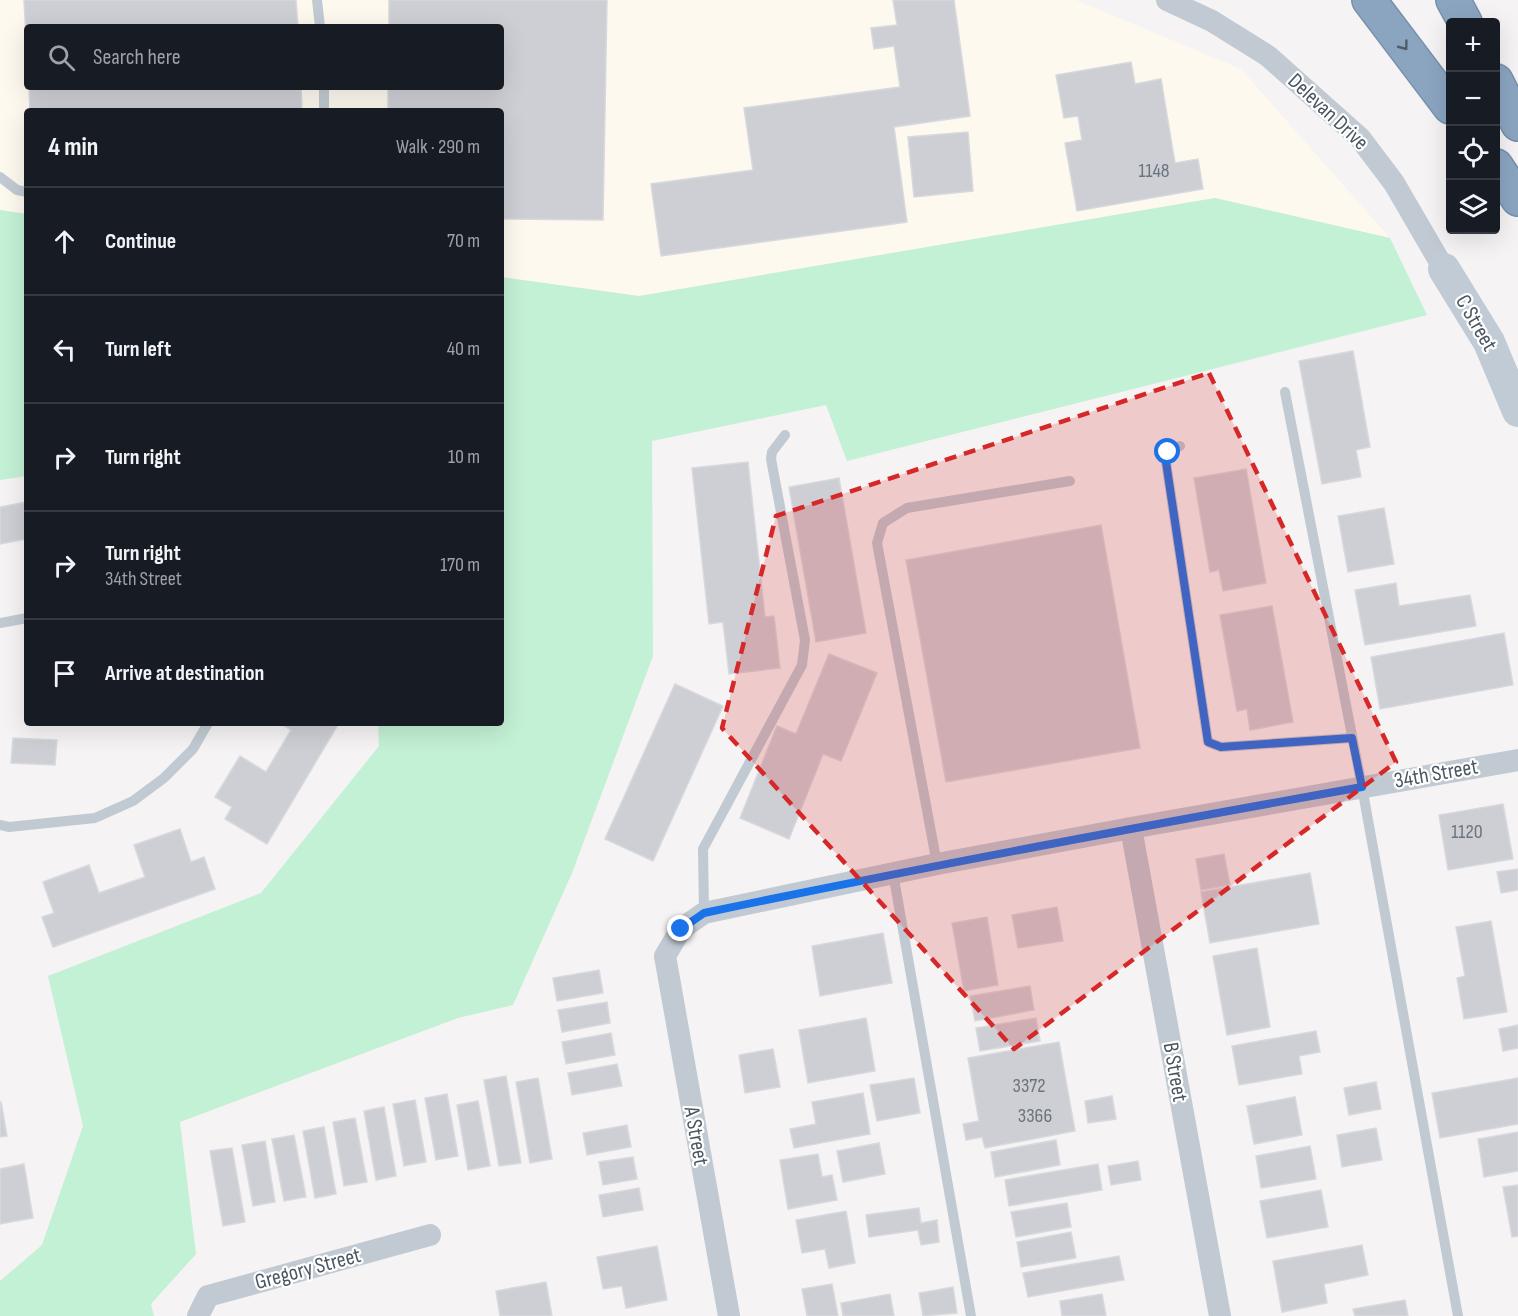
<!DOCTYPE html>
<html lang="en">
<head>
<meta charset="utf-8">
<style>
	body { margin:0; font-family:"Sofia Sans Condensed",sans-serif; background:#242831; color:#f1f3f6 }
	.controls { position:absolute; right:18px; top:18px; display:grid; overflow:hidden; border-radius:6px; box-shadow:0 6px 24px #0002 }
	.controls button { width:54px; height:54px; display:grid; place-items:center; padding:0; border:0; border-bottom:2px solid #363941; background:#171b24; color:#f1f3f6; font:30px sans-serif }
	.stop { position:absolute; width:18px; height:18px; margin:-14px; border:4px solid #1a73e8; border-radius:50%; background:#fff }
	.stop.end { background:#1a73e8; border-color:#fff; box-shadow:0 2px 6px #0008 }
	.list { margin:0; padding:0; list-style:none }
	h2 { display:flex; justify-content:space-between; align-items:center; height:78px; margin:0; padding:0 24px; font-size:26px }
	h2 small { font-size:20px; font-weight:400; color:#9ea1a6 }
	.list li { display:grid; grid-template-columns:39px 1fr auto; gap:18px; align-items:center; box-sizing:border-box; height:108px; padding:0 24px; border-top:2px solid #363941 }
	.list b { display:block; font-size:22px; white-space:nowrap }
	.list p { margin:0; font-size:20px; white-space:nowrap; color:#9ea1a6 }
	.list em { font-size:20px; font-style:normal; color:#9ea1a6 }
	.icon { flex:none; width:33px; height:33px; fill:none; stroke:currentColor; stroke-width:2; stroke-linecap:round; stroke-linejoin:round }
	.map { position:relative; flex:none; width:1518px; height:1316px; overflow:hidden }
	.search { position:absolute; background:#171b24; box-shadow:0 6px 24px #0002; left:24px; top:24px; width:480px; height:66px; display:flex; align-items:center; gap:15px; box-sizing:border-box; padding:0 21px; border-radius:6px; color:#9ea1a6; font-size:22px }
	.panel { position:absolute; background:#171b24; box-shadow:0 6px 24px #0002; left:24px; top:108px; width:480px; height:618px; border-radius:6px }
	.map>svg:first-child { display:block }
</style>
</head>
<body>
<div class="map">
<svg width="1518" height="1316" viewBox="0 0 1518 1316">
	<rect width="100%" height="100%" fill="#f5f3f3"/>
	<path fill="#fdf9ef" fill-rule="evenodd" d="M 0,0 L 1076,0 L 1241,69 L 1390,238 L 1215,198 L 639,296 L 501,277 L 501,111 L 27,111 L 27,214 L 0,210 ZM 27,27 L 501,27 L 501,87 L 27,87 Z"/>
	<g fill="#c3f1d5">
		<path d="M 1215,198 L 1390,238 L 1427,315 L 847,461 L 826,405 L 652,441 L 653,656 L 572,873 L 513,1005 L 458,1018 L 180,1122 L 196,1254 L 151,1304 L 154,1316 L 0,1316 L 0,1281 L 42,1245 L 83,1126 L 48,976 L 261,893 L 379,746 L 378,723 L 501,723 L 501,277 L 639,296 Z"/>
		<path d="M 0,210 L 27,214 L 27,476 L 0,480 Z"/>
	</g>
	<g fill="#cdcfd5" stroke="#d7d9de" stroke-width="1.5">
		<path d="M 24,0 L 296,0 L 298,27 L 27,27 L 27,56 Z"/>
		<path d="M 389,0 L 607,0 L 603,220 L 501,219 L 501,111 L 388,111 L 388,87 L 501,87 L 501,27 L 389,27 Z"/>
		<path d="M 893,0 L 954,0 L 970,116 L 894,127 L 907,222 L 661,256 L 651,184 L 753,170 L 744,108 L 900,87 L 894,46 L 874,49 L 871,28 L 897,25 Z"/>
		<path d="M 1131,62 L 1135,84 L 1161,79 L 1175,163 L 1198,159 L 1203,189 L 1077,211 L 1065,143 L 1082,140 L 1078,116 L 1064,118 L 1056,75 Z"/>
		<path d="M 29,87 L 301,87 L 302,111 L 30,111 Z"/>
		<path d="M 968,132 L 973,191 L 914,197 L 908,137 Z"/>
		<path d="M 1353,351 L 1370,447 L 1356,450 L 1361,477 L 1322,484 L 1299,361 Z"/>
		<path d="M 748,462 L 765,617 L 774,616 L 780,668 L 729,674 L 723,622 L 709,624 L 692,468 Z"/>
		<path d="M 1246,469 L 1266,583 L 1223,591 L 1219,570 L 1210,572 L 1194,478 Z"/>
		<path d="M 839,478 L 866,633 L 816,642 L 789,487 Z"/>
		<path d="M 27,502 L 27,539 L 0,544 L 0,507 Z"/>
		<path d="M 1384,508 L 1394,564 L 1348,572 L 1338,516 Z"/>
		<path d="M 1101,525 L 1140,748 L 946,782 L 906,560 Z"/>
		<path d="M 1396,583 L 1399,606 L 1470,595 L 1476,626 L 1365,645 L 1355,590 Z"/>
		<path d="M 1272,606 L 1293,722 L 1250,730 L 1247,709 L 1237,711 L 1220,615 Z"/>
		<path d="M 1504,633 L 1513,685 L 1380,709 L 1371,657 Z"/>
		<path d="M 829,654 L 877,673 L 841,761 L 823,754 L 789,839 L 740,818 L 777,726 L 796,734 Z"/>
		<path d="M 675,684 L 723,706 L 653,861 L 605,839 Z"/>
		<path d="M 280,723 L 339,723 L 267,844 L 225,819 L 232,807 L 215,797 L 240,756 L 266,772 L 291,730 Z"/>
		<path d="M 13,738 L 57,740 L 55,765 L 11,763 Z"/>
		<path d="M 1503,804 L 1513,859 L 1448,870 L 1439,815 Z"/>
		<path d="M 180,829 L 191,862 L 204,857 L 215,889 L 53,947 L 42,917 L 54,913 L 43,882 L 89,865 L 99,893 L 145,877 L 134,845 Z"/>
		<path d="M 1224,854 L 1230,885 L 1201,890 L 1196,859 Z"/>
		<path d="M 1518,869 L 1518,890 L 1501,893 L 1497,872 Z"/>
		<path d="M 1310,873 L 1319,924 L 1210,943 L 1201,892 Z"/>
		<path d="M 1057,907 L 1063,941 L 1018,948 L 1012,915 Z"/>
		<path d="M 987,917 L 998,985 L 964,991 L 952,923 Z"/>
		<path d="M 1491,921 L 1507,1012 L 1464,1019 L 1457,978 L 1465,976 L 1456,927 Z"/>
		<path d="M 883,933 L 892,983 L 820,996 L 812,946 Z"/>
		<path d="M 1257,948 L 1270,1027 L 1227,1035 L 1213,956 Z"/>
		<path d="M 599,970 L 603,993 L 557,1001 L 553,978 Z"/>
		<path d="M 1030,986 L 1034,1010 L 975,1021 L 970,996 Z"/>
		<path d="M 607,1002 L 610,1023 L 562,1032 L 558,1010 Z"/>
		<path d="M 866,1018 L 875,1071 L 808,1083 L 799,1030 Z"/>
		<path d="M 1036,1018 L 1040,1041 L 980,1051 L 976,1028 Z"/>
		<path d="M 1518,1025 L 1518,1048 L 1503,1051 L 1499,1029 Z"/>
		<path d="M 1316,1031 L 1320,1052 L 1299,1056 L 1302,1074 L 1239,1085 L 1232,1046 Z"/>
		<path d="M 611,1033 L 615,1055 L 566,1064 L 562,1042 Z"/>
		<path d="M 1059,1042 L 1075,1131 L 985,1148 L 982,1137 L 966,1140 L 963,1124 L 979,1121 L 968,1058 Z"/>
		<path d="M 773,1049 L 780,1087 L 745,1093 L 739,1055 Z"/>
		<path d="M 617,1064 L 622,1086 L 572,1095 L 568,1073 Z"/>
		<path d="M 506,1076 L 521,1163 L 499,1166 L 484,1080 Z"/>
		<path d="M 538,1078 L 552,1159 L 530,1163 L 516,1082 Z"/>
		<path d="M 914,1078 L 920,1113 L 877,1121 L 870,1085 Z"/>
		<path d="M 1518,1078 L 1518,1124 L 1440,1138 L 1432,1093 Z"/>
		<path d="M 1376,1082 L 1381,1109 L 1349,1115 L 1344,1088 Z"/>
		<path d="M 863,1093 L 870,1134 L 794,1148 L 790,1129 L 816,1124 L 812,1102 Z"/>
		<path d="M 447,1094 L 458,1156 L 436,1160 L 425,1098 Z"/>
		<path d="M 1112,1096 L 1116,1119 L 1088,1123 L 1085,1101 Z"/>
		<path d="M 1295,1097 L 1302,1135 L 1254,1144 L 1247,1106 Z"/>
		<path d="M 415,1100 L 426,1162 L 404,1166 L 393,1104 Z"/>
		<path d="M 478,1101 L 490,1166 L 468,1170 L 457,1105 Z"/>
		<path d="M 1,1102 L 7,1136 L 0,1137 L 0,1103 Z"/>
		<path d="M 384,1107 L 396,1176 L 376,1180 L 364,1111 Z"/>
		<path d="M 355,1118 L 367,1182 L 344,1186 L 333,1122 Z"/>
		<path d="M 627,1125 L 631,1147 L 587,1155 L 583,1133 Z"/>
		<path d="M 324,1127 L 336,1194 L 315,1198 L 303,1131 Z"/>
		<path d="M 1376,1128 L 1382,1160 L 1342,1167 L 1337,1135 Z"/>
		<path d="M 1518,1132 L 1518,1171 L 1484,1177 L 1478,1139 Z"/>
		<path d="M 294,1135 L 306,1197 L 284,1201 L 272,1139 Z"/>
		<path d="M 1056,1140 L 1060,1165 L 995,1177 L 991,1152 Z"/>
		<path d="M 265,1141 L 275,1202 L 253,1206 L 242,1145 Z"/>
		<path d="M 879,1143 L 885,1174 L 843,1182 L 837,1151 Z"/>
		<path d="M 1310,1146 L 1316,1179 L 1261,1188 L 1256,1156 Z"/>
		<path d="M 232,1148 L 245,1222 L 223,1226 L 210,1151 Z"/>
		<path d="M 818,1154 L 822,1177 L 832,1175 L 837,1200 L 788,1209 L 780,1160 Z"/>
		<path d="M 633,1157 L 637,1179 L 603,1185 L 599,1162 Z"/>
		<path d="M 1138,1161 L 1141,1180 L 1111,1185 L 1108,1166 Z"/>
		<path d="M 24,1164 L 33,1218 L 0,1224 L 0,1169 Z"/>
		<path d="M 1098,1164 L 1102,1190 L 1009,1206 L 1005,1180 Z"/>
		<path d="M 1518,1185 L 1518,1236 L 1512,1237 L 1503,1187 Z"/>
		<path d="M 639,1188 L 643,1210 L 603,1217 L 599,1195 Z"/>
		<path d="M 1321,1190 L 1328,1227 L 1267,1238 L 1260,1201 Z"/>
		<path d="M 1067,1203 L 1071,1227 L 1016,1237 L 1011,1212 Z"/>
		<path d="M 919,1208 L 921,1223 L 937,1220 L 939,1242 L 921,1245 L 918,1230 L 869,1237 L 866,1215 Z"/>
		<path d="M 846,1211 L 855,1263 L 829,1268 L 825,1249 L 802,1253 L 796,1220 Z"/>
		<path d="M 1071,1232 L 1076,1258 L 1021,1267 L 1017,1242 Z"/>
		<path d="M 1362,1245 L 1368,1275 L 1324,1284 L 1327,1303 L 1282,1312 L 1273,1261 Z"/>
		<path d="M 657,1246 L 667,1300 L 626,1308 L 622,1286 L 603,1289 L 597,1257 Z"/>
		<path d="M 1119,1256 L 1124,1280 L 1028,1297 L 1023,1273 Z"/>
		<path d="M 546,1282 L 552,1316 L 500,1316 L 496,1291 Z"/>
		<path d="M 832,1284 L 838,1316 L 807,1316 L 802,1289 Z"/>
		<path d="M 953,1287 L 957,1313 L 923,1316 L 919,1293 Z"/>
		<path d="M 890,1294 L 894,1316 L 843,1316 L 841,1303 Z"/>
		<path d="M 1102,1294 L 1106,1316 L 1062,1316 L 1060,1301 Z"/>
		<path d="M 1405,1300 L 1408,1316 L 1355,1316 L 1353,1309 Z"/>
	</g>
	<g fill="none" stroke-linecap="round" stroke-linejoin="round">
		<g stroke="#7690ad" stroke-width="36">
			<g id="highway">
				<path d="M 1369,0 L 1450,107"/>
				<path d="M 1453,0 L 1465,22"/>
				<path d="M 1496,81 L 1518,124"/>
				<path d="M 1496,166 L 1518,199"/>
			</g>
		</g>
		<g stroke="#c1cad2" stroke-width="10">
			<path d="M 317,0 L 320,27"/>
			<path d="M 324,87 L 324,111"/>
			<path d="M 0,177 L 17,190 L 27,192"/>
			<path d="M 1285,392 L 1362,787 L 1458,1316"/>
			<path d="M 1180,446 L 1168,451 L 1166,462 L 1208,742 L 1221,747 L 1352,738"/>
			<path d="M 0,623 L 27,618"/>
			<path d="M 0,825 L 9,827 L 95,818 L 133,801 L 164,778 L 193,749 L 208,723"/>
			<path d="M 937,864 L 877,543 L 883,523 L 907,508 L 1070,481"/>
			<path d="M 893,873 L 971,1316"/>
			<path d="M 704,913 L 703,849 L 802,665 L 805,640 L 771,459 L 772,452 L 785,435"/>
		</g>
		<g stroke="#c1cad2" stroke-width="22">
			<path d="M 1167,0 L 1212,21 L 1268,56 L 1360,138 L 1394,183 L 1444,269"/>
			<path d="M 1131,828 L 1220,1316"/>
			<path d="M 198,1316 L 208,1296 L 430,1235"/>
			<path d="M 729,1316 L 665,956 L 681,929 L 704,913 L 937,864 L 1131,828 L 1518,760"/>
		</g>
		<path stroke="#c1cbd6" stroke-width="32" d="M 1444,269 L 1489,342 L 1518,411"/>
		<use href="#highway" stroke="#8ba5c1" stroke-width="33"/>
	</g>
	<defs><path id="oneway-chevron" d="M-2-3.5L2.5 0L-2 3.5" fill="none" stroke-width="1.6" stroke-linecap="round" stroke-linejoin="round" transform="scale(1.5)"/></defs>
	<use stroke="#505e6b" href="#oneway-chevron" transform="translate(1404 46) rotate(53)"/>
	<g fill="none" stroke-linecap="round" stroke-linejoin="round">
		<path stroke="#1a73e8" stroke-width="8" d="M 681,929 L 704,913 C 923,867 1142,826 1362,787 L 1352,738 L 1221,747 L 1208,742 L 1166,462 L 1168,452"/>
	</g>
	<path fill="#d62828" fill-opacity="0.2" stroke="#d62828" stroke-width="4.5" stroke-dasharray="12 8" stroke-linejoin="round" d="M 1209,373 L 1396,762 L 1014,1049 L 722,728 L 776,516 Z"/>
	<g text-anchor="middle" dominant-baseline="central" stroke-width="4.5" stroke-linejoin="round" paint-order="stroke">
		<g font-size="20" fill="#6b747e">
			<text x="1154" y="171">1148</text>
			<text x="1467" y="832">1120</text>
			<text x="1029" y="1086">3372</text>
			<text x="1035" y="1116">3366</text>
		</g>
		<g font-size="22" fill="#4a5661" stroke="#fff">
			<text transform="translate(1328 112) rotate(43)">Delevan Drive</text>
			<text transform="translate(1476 323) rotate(60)">C Street</text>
			<text transform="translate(1436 774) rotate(-10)">34th Street</text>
			<text transform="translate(1175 1072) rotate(80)">B Street</text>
			<text transform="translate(696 1136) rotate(80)">A Street</text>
			<text transform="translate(308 1269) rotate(-15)">Gregory Street</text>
		</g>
	</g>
</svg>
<div class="controls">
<button>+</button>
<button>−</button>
<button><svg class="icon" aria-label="locate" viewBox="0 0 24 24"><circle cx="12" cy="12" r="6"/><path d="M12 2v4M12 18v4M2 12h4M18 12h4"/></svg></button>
<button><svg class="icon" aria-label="layers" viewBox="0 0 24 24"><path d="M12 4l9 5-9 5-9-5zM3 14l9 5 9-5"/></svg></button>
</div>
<div class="stop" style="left:1168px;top:452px"></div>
<div class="stop end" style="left:681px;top:929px"></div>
<div class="search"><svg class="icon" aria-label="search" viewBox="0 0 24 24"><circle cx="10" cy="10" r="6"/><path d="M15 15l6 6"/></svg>Search here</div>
<section class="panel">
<h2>4 min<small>Walk · 290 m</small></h2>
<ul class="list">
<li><svg class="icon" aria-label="ahead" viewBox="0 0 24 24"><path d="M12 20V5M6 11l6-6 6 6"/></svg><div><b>Continue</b></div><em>70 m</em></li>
<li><svg class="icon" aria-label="left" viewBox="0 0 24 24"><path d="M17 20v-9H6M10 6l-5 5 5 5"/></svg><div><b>Turn left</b></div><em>40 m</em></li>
<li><svg class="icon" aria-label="right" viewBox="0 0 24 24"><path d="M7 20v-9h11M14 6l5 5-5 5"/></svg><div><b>Turn right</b></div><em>10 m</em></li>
<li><svg class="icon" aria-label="right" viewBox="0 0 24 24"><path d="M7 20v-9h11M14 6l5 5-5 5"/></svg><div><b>Turn right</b><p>34th Street</p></div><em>170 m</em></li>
<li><svg class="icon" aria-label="arrive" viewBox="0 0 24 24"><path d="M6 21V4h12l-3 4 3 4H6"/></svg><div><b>Arrive at destination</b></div></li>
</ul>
</section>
</div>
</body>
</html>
